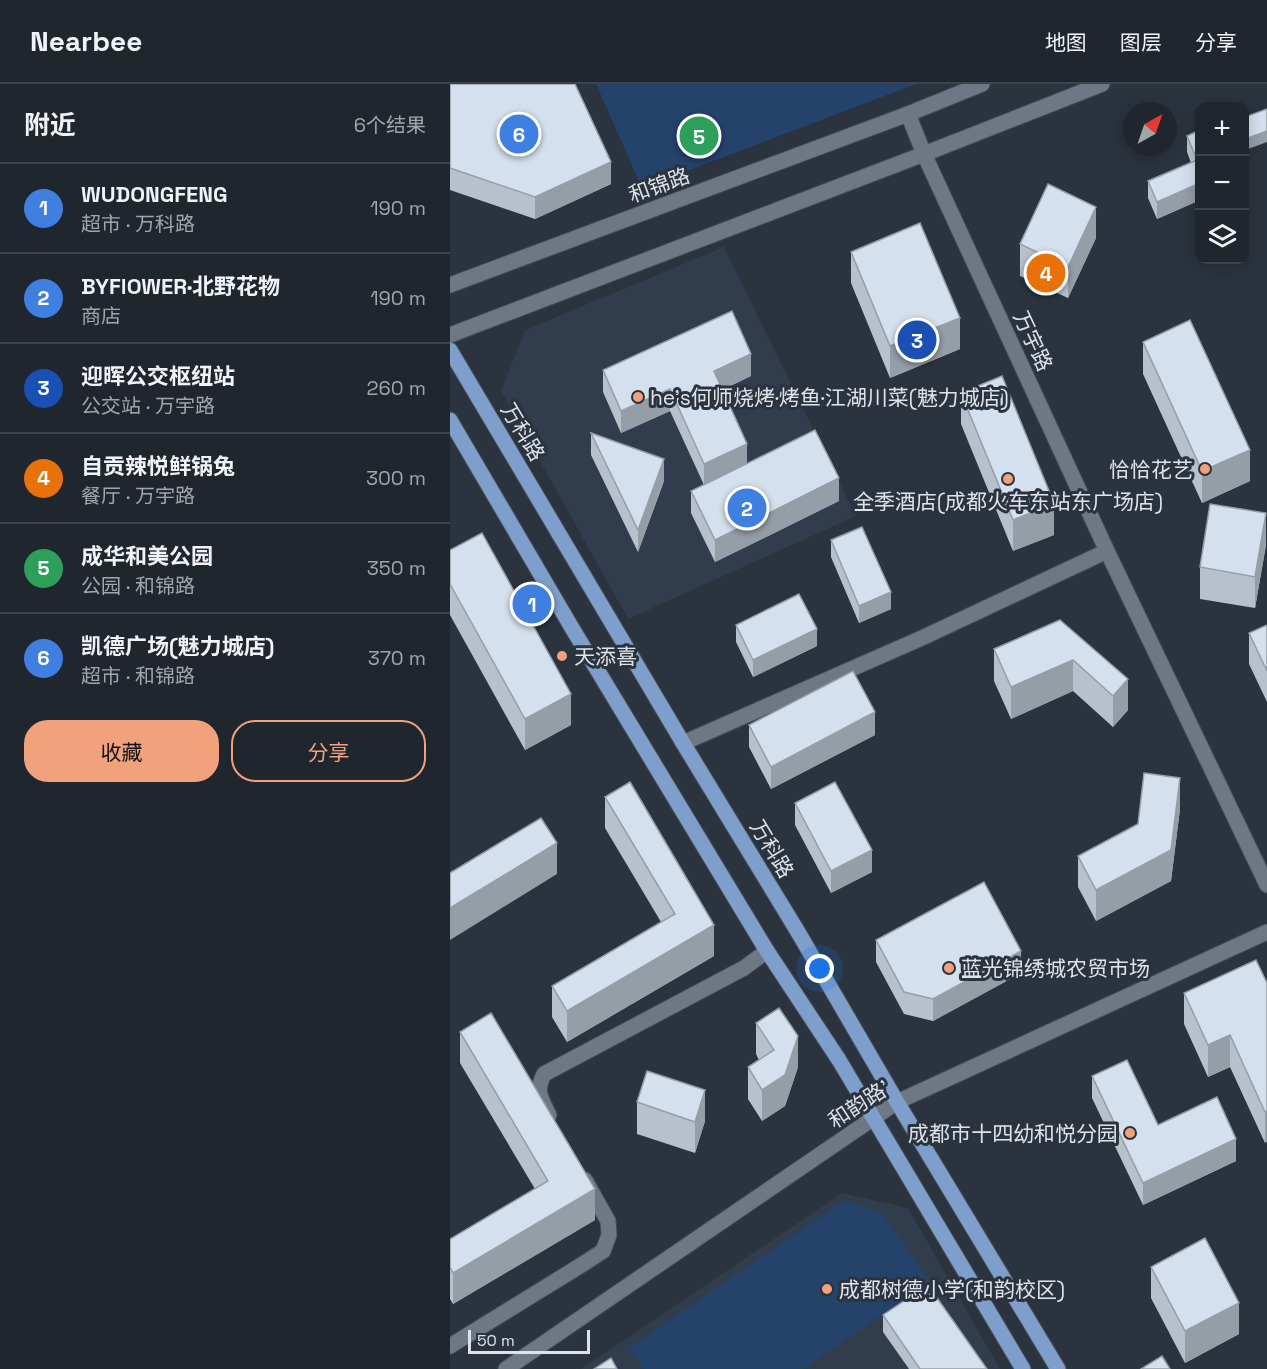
<!DOCTYPE html>
<html lang="zh">
<head>
<meta charset="utf-8">
<style>
	body { margin:0; font-family:"Space Grotesk","Noto Sans SC",sans-serif; background:#2d323a; color:#f1f3f6 }
	.controls { position:absolute; right:18px; top:18px; display:grid; overflow:hidden; border-radius:12px; box-shadow:0 3px 15px #0003 }
	.controls button { width:54px; height:54px; display:grid; place-items:center; padding:0; border:0; border-bottom:2px solid #3d434a; background:#20262e; color:#f1f3f6; font:30px sans-serif }
	.compass { position:absolute; left:673px; top:18px; width:54px; height:54px; border-radius:50%; background:#20262e; box-shadow:0 3px 15px #0003; rotate:40deg }
	.scale { position:absolute; left:18px; bottom:15px; width:122px; box-sizing:border-box; padding-left:6px; border:3px solid #dee3ea; border-top:0; font-size:16px; line-height:21px; white-space:nowrap; color:#dee3ea; -webkit-text-stroke:4px #2b333e; paint-order:stroke }
	.you { position:absolute; left:370px; top:885px; width:21px; height:21px; margin:-15px; border:4px solid #fff; border-radius:50%; background:#1a73e8; box-shadow:0 0 0 9px #1a73e833 }
	.badge { display:grid; place-items:center; width:39px; height:39px; border-radius:50%; background:#f1a17b; color:#fff; font-size:20px; font-weight:700 }
	.pin { position:absolute; translate:-50% -50%; border:3px solid #fff; box-shadow:0 2px 6px #0006 }
	.list { margin:0; padding:0; list-style:none }
	h2 { display:flex; justify-content:space-between; align-items:center; height:78px; margin:0; padding:0 24px; font-size:26px }
	h2 small { font-size:20px; font-weight:400; color:#a2a5aa }
	.list li { display:grid; grid-template-columns:39px 1fr auto; gap:18px; align-items:center; box-sizing:border-box; height:90px; padding:0 24px; border-top:2px solid #3d434a }
	.list b { display:block; font-size:22px; white-space:nowrap }
	.list p { margin:0; font-size:20px; white-space:nowrap; color:#a2a5aa }
	.list em { font-size:20px; font-style:normal; color:#a2a5aa }
	.actions { display:flex; gap:12px; padding:18px 24px }
	.actions a { flex:1; padding:14px 0; border:2px solid #f1a17b; border-radius:24px; text-align:center; font-size:21px; color:#f1a17b }
	.actions .main { background:#f1a17b; color:#111 }
	.icon { flex:none; width:33px; height:33px; fill:none; stroke:currentColor; stroke-width:2; stroke-linecap:round; stroke-linejoin:round }
	.map { position:relative; flex:none; width:817px; height:1285px; overflow:hidden }
	header { display:flex; align-items:center; gap:36px; box-sizing:border-box; height:84px; padding:0 30px; background:#20262e; border-bottom:2px solid #3d434a }
	header strong { font-size:28px }
	nav { display:flex; gap:33px; margin-inline-start:auto; font-size:21px }
	main { display:flex }
	aside { flex:1; background:#20262e }
	.map>svg:first-child { display:block }
</style>
</head>
<body>
<header>
<strong>Nearbee</strong>
<nav><a>地图</a><a>图层</a><a>分享</a></nav>
</header>
<main>
<aside>
<h2>附近<small>6个结果</small></h2>
<ul class="list">
<li><span class="badge" style="background:#3f7fe0">1</span><div><b>WUDONGFENG</b><p>超市 · 万科路</p></div><em>190 m</em></li>
<li><span class="badge" style="background:#3f7fe0">2</span><div><b>BYFlOWER·北野花物</b><p>商店</p></div><em>190 m</em></li>
<li><span class="badge" style="background:#1a4fb4">3</span><div><b>迎晖公交枢纽站</b><p>公交站 · 万宇路</p></div><em>260 m</em></li>
<li><span class="badge" style="background:#e8710a">4</span><div><b>自贡辣悦鲜锅兔</b><p>餐厅 · 万宇路</p></div><em>300 m</em></li>
<li><span class="badge" style="background:#2e9e5b">5</span><div><b>成华和美公园</b><p>公园 · 和锦路</p></div><em>350 m</em></li>
<li><span class="badge" style="background:#3f7fe0">6</span><div><b>凯德广场(魅力城店)</b><p>超市 · 和锦路</p></div><em>370 m</em></li>
</ul>
<div class="actions"><a class="main">收藏</a><a>分享</a></div>
</aside>
<div class="map">
<svg width="817" height="1285" viewBox="0 0 817 1285">
	<rect width="100%" height="100%" fill="#2b333e"/>
	<g fill="#313c4c">
		<path d="M 274,163 L 406,432 L 178,535 L 51,307 L 75,246 Z"/>
		<path d="M 392,1109 L 458,1124 L 550,1285 L 131,1285 Z"/>
	</g>
	<g fill="#25426b">
		<path d="M 146,0 L 466,0 L 192,104 Z"/>
		<path d="M 395,1116 L 432,1129 L 480,1198 L 353,1285 L 194,1285 L 179,1264 Z"/>
	</g>
	<g fill="none" stroke-linecap="round" stroke-linejoin="round">
		<g stroke="#484e58" stroke-width="17">
			<g id="minor">
				<path d="M 458,30 L 474,70 L 657,467 L 817,801"/>
				<path d="M 0,201 L 458,30 L 532,0"/>
				<path d="M 0,251 L 474,70 L 652,0"/>
				<path d="M 233,659 L 474,553 L 657,467"/>
				<path d="M 99,1031 C 91,1014 85,1008 94,990 L 294,884 L 317,867"/>
				<path d="M 0,1262 L 133,1180 L 153,1167 L 159,1151 L 158,1137 L 135,1096"/>
				<path d="M 56,1285 L 447,1018 L 817,848"/>
			</g>
		</g>
		<g stroke="#484e58" stroke-width="17">
			<g id="major">
				<path d="M 0,266 L 233,659 L 348,848 L 447,1018 L 608,1285"/>
				<path d="M 0,336 L 122,544 L 317,867 L 389,976 L 573,1285"/>
			</g>
		</g>
		<use href="#minor" stroke="#6e7885" stroke-width="15"/>
		<use href="#major" stroke="#7e9ecb" stroke-width="15"/>
	</g>
	<g fill="#b7c1cd">
		<path d="M 0,0 L 161,100 L 85,135 L 0,106 Z"/>
		<path d="M 817,25 L 798,65 L 795,57 L 795,33 Z"/>
		<path d="M 750,46 L 750,116 L 707,135 L 698,114 L 698,97 L 741,79 L 737,68 L 737,52 Z"/>
		<path d="M 646,154 L 618,214 L 570,192 L 570,160 Z"/>
		<path d="M 401,168 L 510,265 L 440,294 L 401,199 Z"/>
		<path d="M 693,258 L 800,397 L 752,419 L 693,290 Z"/>
		<path d="M 153,286 L 301,292 L 272,306 L 297,380 L 389,417 L 265,478 L 241,429 L 241,407 L 254,401 L 220,327 L 171,349 L 153,308 Z"/>
		<path d="M 511,309 L 604,451 L 563,467 L 511,340 Z"/>
		<path d="M 141,349 L 214,397 L 188,468 L 141,371 Z"/>
		<path d="M 381,456 L 441,525 L 409,539 L 381,473 Z"/>
		<path d="M 816,461 L 805,524 L 750,515 L 750,483 Z"/>
		<path d="M 0,466 L 121,641 L 75,666 L 0,531 Z"/>
		<path d="M 610,536 L 678,626 L 663,643 L 623,607 L 561,635 L 544,597 L 544,565 Z"/>
		<path d="M 286,541 L 367,562 L 303,593 L 286,558 Z"/>
		<path d="M 817,541 L 817,618 L 799,580 L 799,549 Z"/>
		<path d="M 299,641 L 425,651 L 321,705 L 299,663 Z"/>
		<path d="M 155,713 L 264,872 L 117,958 L 102,933 L 102,902 L 211,838 L 155,744 Z"/>
		<path d="M 345,719 L 422,788 L 381,809 L 345,741 Z"/>
		<path d="M 730,725 L 721,797 L 646,837 L 628,803 L 628,772 Z"/>
		<path d="M 426,856 L 571,889 L 483,937 L 454,930 L 426,878 Z"/>
		<path d="M 817,899 L 815,1059 L 780,983 L 758,993 L 734,940 L 734,909 Z"/>
		<path d="M 306,939 L 348,983 L 335,1022 L 312,1037 L 298,1015 L 298,983 L 309,976 L 306,970 Z"/>
		<path d="M 10,948 L 145,1136 L 3,1220 L 0,1215 L 0,1155 L 85,1105 L 10,979 Z"/>
		<path d="M 642,992 L 708,1041 L 786,1077 L 693,1121 L 642,1014 Z"/>
		<path d="M 187,1018 L 255,1037 L 245,1069 L 187,1050 Z"/>
		<path d="M 701,1183 L 789,1250 L 735,1279 L 701,1214 Z"/>
		<path d="M 433,1231 L 537,1285 L 459,1285 L 433,1248 Z"/>
	</g>
	<g fill="#959da7">
		<path d="M 817,47 L 817,58 L 798,65 L 798,54 Z"/>
		<path d="M 161,78 L 161,100 L 85,135 L 85,113 Z"/>
		<path d="M 750,99 L 750,116 L 707,135 L 707,118 Z"/>
		<path d="M 646,123 L 646,154 L 618,214 L 618,183 Z"/>
		<path d="M 510,234 L 510,265 L 440,294 L 440,262 Z"/>
		<path d="M 301,270 L 301,292 L 264,309 L 264,287 Z"/>
		<path d="M 220,305 L 220,327 L 171,349 L 171,327 Z"/>
		<path d="M 297,360 L 297,382 L 254,402 L 254,380 Z"/>
		<path d="M 800,366 L 800,397 L 752,419 L 752,387 Z"/>
		<path d="M 214,375 L 214,397 L 188,468 L 188,446 Z"/>
		<path d="M 389,394 L 389,417 L 265,478 L 265,456 Z"/>
		<path d="M 604,419 L 604,451 L 563,467 L 563,436 Z"/>
		<path d="M 816,429 L 816,461 L 805,524 L 805,493 Z"/>
		<path d="M 441,508 L 441,525 L 409,539 L 409,522 Z"/>
		<path d="M 367,545 L 367,562 L 303,593 L 303,576 Z"/>
		<path d="M 623,576 L 623,607 L 561,635 L 561,603 Z"/>
		<path d="M 678,595 L 678,626 L 663,643 L 663,612 Z"/>
		<path d="M 121,610 L 121,641 L 75,666 L 75,635 Z"/>
		<path d="M 425,628 L 425,651 L 321,705 L 321,683 Z"/>
		<path d="M 730,694 L 730,725 L 721,797 L 646,837 L 646,806 Z"/>
		<path d="M 107,759 L 107,790 L 0,856 L 0,824 Z"/>
		<path d="M 422,766 L 422,788 L 381,809 L 381,787 Z"/>
		<path d="M 264,841 L 264,872 L 117,958 L 117,927 Z"/>
		<path d="M 571,867 L 571,889 L 483,937 L 483,915 Z"/>
		<path d="M 780,951 L 780,983 L 758,993 L 758,961 Z"/>
		<path d="M 348,952 L 348,983 L 335,1022 L 312,1037 L 312,1006 Z"/>
		<path d="M 255,1006 L 255,1037 L 245,1069 L 245,1038 Z"/>
		<path d="M 817,1027 L 817,1058 L 815,1059 L 815,1028 Z"/>
		<path d="M 786,1055 L 786,1077 L 693,1121 L 693,1099 Z"/>
		<path d="M 145,1105 L 145,1136 L 3,1220 L 3,1189 Z"/>
		<path d="M 789,1219 L 789,1250 L 735,1279 L 735,1247 Z"/>
	</g>
	<g fill="#d5e0ee" stroke="#959da7" stroke-width="1.5">
		<path d="M 0,0 L 125,0 L 161,78 L 85,113 L 0,84 Z"/>
		<path d="M 817,25 L 817,47 L 798,54 L 795,46 L 795,33 Z"/>
		<path d="M 750,46 L 750,99 L 707,118 L 698,97 L 747,76 L 737,52 Z"/>
		<path d="M 598,100 L 646,123 L 618,183 L 570,160 Z"/>
		<path d="M 470,139 L 510,234 L 440,262 L 401,168 Z"/>
		<path d="M 282,227 L 301,270 L 264,287 L 297,360 L 254,380 L 220,305 L 171,327 L 153,286 Z"/>
		<path d="M 740,236 L 800,366 L 752,387 L 693,258 Z"/>
		<path d="M 552,292 L 604,419 L 563,436 L 511,309 Z"/>
		<path d="M 365,346 L 389,394 L 265,456 L 241,407 Z"/>
		<path d="M 141,349 L 214,375 L 188,446 Z"/>
		<path d="M 760,420 L 816,429 L 805,493 L 750,483 Z"/>
		<path d="M 412,443 L 441,508 L 409,522 L 381,456 Z"/>
		<path d="M 32,449 L 121,610 L 75,635 L 0,500 L 0,466 Z"/>
		<path d="M 349,510 L 367,545 L 303,576 L 286,541 Z"/>
		<path d="M 610,536 L 678,595 L 663,612 L 623,576 L 561,603 L 544,565 Z"/>
		<path d="M 817,541 L 817,587 L 799,549 Z"/>
		<path d="M 403,587 L 425,628 L 321,683 L 299,641 Z"/>
		<path d="M 694,689 L 730,694 L 721,766 L 646,806 L 628,772 L 688,740 Z"/>
		<path d="M 180,698 L 264,841 L 117,927 L 102,902 L 225,830 L 155,713 Z"/>
		<path d="M 385,698 L 422,766 L 381,787 L 345,719 Z"/>
		<path d="M 91,734 L 107,759 L 0,824 L 0,789 Z"/>
		<path d="M 534,798 L 571,867 L 483,915 L 454,908 L 426,856 Z"/>
		<path d="M 806,876 L 817,899 L 817,1027 L 815,1028 L 780,951 L 758,961 L 734,909 Z"/>
		<path d="M 329,924 L 348,952 L 335,991 L 312,1006 L 298,983 L 324,966 L 306,939 Z"/>
		<path d="M 41,929 L 145,1105 L 3,1189 L 0,1183 L 0,1155 L 98,1097 L 10,948 Z"/>
		<path d="M 677,976 L 708,1041 L 767,1013 L 786,1055 L 693,1099 L 642,992 Z"/>
		<path d="M 197,987 L 255,1006 L 245,1038 L 187,1018 Z"/>
		<path d="M 755,1154 L 789,1219 L 735,1247 L 701,1183 Z"/>
		<path d="M 478,1201 L 537,1285 L 470,1285 L 433,1231 Z"/>
		<path d="M 712,1272 L 720,1285 L 691,1285 Z"/>
		<path d="M 161,1274 L 167,1285 L 144,1285 Z"/>
	</g>
	<g fill="#f1a17b" stroke="#2b333e" stroke-width="2">
		<circle cx="188" cy="313" r="6"/>
		<circle cx="755" cy="385" r="6"/>
		<circle cx="558" cy="395" r="6"/>
		<circle cx="112" cy="572" r="6"/>
		<circle cx="499" cy="884" r="6"/>
		<circle cx="680" cy="1049" r="6"/>
		<circle cx="377" cy="1205" r="6"/>
	</g>
	<g text-anchor="middle" dominant-baseline="central" stroke-width="6" stroke-linejoin="round" paint-order="stroke">
		<g font-size="21" fill="#dee3ea" stroke="#2b333e">
			<text transform="translate(209 101) rotate(-20)">和锦路</text>
			<text transform="translate(583 257) rotate(65)">万宇路</text>
			<text transform="translate(73 348) rotate(59)">万科路</text>
			<text transform="translate(322 765) rotate(59)">万科路</text>
			<text transform="translate(409 1020) rotate(-33)">和韵路’</text>
		</g>
		<g font-size="21" fill="#dee3ea" stroke="#2b333e" text-anchor="start">
			<text x="200" y="313">he's何师烧烤·烤鱼·江湖川菜(魅力城店)</text>
			<text x="743" y="385" text-anchor="end">恰恰花艺</text>
			<text x="558" y="417" text-anchor="middle">全季酒店(成都火车东站东广场店)</text>
			<text x="124" y="572">天添喜</text>
			<text x="511" y="884">蓝光锦绣城农贸市场</text>
			<text x="668" y="1049" text-anchor="end">成都市十四幼和悦分园</text>
			<text x="389" y="1205">成都树德小学(和韵校区)</text>
		</g>
	</g>
</svg>
<div class="controls">
<button>+</button>
<button>−</button>
<button><svg class="icon" aria-label="layers" viewBox="0 0 24 24"><path d="M12 4l9 5-9 5-9-5zM3 14l9 5 9-5"/></svg></button>
</div>
<svg class="compass" viewBox="-18 -18 36 36"><path d="M0-13l5 13h-10z" fill="#e53935"/><path d="M0 13l5-13h-10z" fill="#a2a5aa"/></svg>
<div class="scale">50 m</div>
<div class="you"></div>
<div class="pin badge" style="left:82px;top:520px;background:#3f7fe0">1</div>
<div class="pin badge" style="left:297px;top:424px;background:#3f7fe0">2</div>
<div class="pin badge" style="left:467px;top:256px;background:#1a4fb4">3</div>
<div class="pin badge" style="left:596px;top:189px;background:#e8710a">4</div>
<div class="pin badge" style="left:249px;top:52px;background:#2e9e5b">5</div>
<div class="pin badge" style="left:69px;top:50px;background:#3f7fe0">6</div>
</div>
</main>
</body>
</html>
